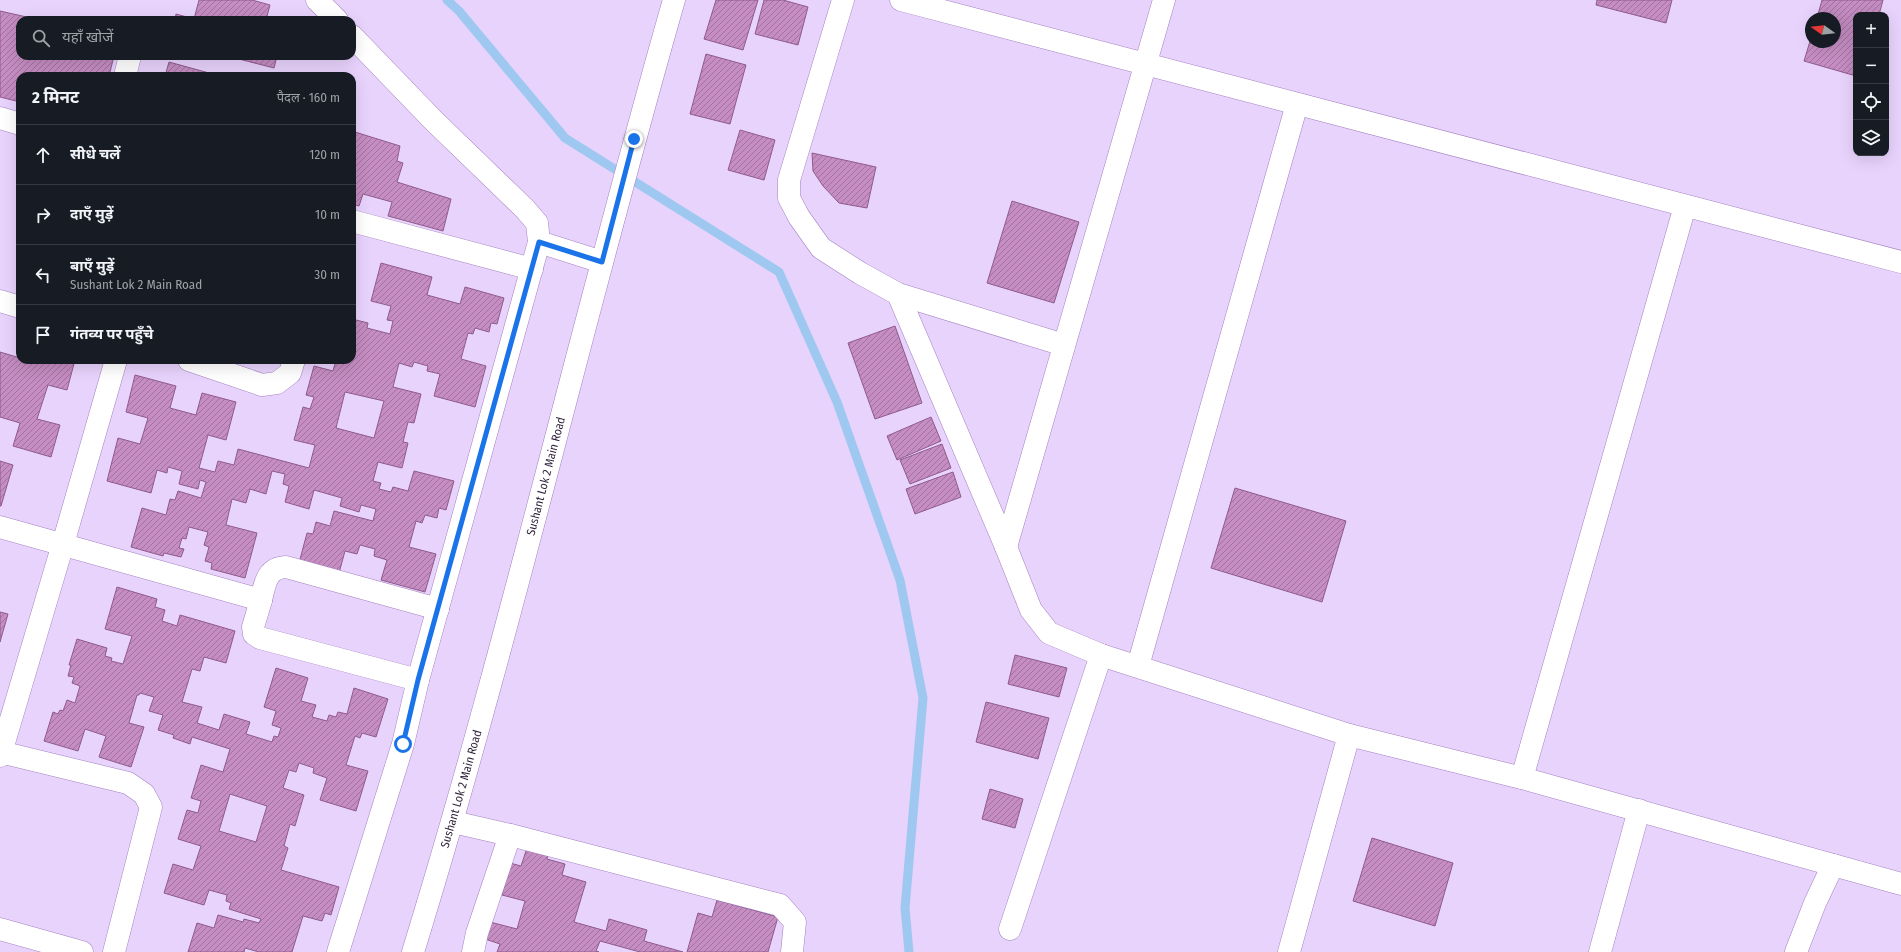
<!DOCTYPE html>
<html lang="hi">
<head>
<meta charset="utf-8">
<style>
	body { margin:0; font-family:"Fira Sans Condensed","Noto Sans Devanagari",sans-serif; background:#242831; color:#f1f3f6 }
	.controls { position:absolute; right:12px; top:12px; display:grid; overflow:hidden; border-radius:8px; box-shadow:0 4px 16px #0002 }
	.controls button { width:36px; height:36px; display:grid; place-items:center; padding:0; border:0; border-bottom:1px solid #363941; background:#171b24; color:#f1f3f6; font:20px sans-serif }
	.compass { position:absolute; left:1805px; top:12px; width:36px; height:36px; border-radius:50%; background:#171b24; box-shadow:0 4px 16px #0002; rotate:285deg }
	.stop { position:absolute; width:12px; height:12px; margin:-9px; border:3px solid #1a73e8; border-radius:50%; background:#fff }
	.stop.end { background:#1a73e8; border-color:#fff; box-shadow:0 1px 4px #0008 }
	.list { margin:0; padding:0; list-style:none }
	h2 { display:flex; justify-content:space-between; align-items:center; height:52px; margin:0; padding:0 16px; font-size:17px }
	h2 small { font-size:13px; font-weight:400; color:#9ea1a6 }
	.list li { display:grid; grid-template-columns:26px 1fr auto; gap:12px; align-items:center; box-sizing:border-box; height:60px; padding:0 16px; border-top:1px solid #363941 }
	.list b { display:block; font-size:15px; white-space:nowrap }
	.list p { margin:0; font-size:13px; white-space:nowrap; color:#9ea1a6 }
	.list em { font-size:13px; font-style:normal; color:#9ea1a6 }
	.icon { flex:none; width:22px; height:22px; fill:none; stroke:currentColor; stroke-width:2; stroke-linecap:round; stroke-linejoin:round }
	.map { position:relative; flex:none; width:1901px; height:952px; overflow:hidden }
	.search { position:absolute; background:#171b24; box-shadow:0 4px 16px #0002; left:16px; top:16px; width:340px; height:44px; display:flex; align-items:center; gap:10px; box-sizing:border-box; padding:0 14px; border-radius:12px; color:#9ea1a6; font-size:15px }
	.panel { position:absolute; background:#171b24; box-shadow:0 4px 16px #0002; left:16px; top:72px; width:340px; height:292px; border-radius:12px }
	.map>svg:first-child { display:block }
</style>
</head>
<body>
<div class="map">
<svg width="1901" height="952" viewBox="0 0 1901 952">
	<defs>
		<pattern id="building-hatch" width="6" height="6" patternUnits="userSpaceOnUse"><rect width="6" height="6" fill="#c58dc2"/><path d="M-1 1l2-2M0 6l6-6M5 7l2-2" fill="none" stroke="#a0739f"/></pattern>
	</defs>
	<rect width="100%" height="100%" fill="#e8d3fc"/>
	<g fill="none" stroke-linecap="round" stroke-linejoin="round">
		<path stroke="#9fc8f1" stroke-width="9" d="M 447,0 L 459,11 L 565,138 L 779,272 L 837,402 L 900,580 L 923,698 L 905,908 L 909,952"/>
	</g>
	<g fill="url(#building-hatch)" stroke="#8f5a8c" fill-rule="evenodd">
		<path d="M 199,0 L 252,0 L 270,5 L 266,20 L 175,20 L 176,14 L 194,19 Z"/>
		<path d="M 716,0 L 758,0 L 743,50 L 704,39 Z"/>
		<path d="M 764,0 L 783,0 L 808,7 L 798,45 L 755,34 Z"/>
		<path d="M 1597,0 L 1672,0 L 1666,23 L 1596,5 Z"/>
		<path d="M 1822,0 L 1883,0 L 1879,15 L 1856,15 L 1856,76 L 1804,61 L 1811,38 L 1811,42 L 1835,42 L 1835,18 L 1817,18 Z"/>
		<path d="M 0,11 L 31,18 L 31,20 L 20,20 L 20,56 L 114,56 L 109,76 L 95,73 L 94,76 L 20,76 L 20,102 L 0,97 Z"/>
		<path d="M 706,54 L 746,65 L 730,124 L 690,114 Z"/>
		<path d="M 236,56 L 277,56 L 274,68 L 235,58 Z"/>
		<path d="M 169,62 L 220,76 L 165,76 Z"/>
		<path d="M 352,121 L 355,132 L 400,146 L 397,161 L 403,163 L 397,182 L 451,199 L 443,231 L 388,216 L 392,202 L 363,194 L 359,206 L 352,204 Z"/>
		<path d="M 740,130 L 775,140 L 764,180 L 728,170 Z"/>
		<path d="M 812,153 L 876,167 L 867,208 L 839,203 L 823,186 L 813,171 Z"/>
		<path d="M 1012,201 L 1079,222 L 1054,303 L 987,283 Z"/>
		<path d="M 381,263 L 432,277 L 427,295 L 460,304 L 465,287 L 504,298 L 497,324 L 491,323 L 489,332 L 475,328 L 473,334 L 468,333 L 461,359 L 486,366 L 475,407 L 434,396 L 440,374 L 427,371 L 428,366 L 414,362 L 412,367 L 399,363 L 393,387 L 421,394 L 414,423 L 408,422 L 403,442 L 408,443 L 402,468 L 378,462 L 373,481 L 381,483 L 379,489 L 391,492 L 393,487 L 408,491 L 414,471 L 454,481 L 446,510 L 439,508 L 437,518 L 425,515 L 422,523 L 416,521 L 409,547 L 436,554 L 425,592 L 381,580 L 387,560 L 374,556 L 375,549 L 360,545 L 357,554 L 345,551 L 339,573 L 299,563 L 307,533 L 313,534 L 316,522 L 330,526 L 334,511 L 373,521 L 376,509 L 361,505 L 359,512 L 340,506 L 342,498 L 314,490 L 309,509 L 285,502 L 289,486 L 283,484 L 285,474 L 272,471 L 266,494 L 250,489 L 246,503 L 232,499 L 226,525 L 257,533 L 245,578 L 211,569 L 212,563 L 205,561 L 209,547 L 204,545 L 208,532 L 189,527 L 186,539 L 182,538 L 179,548 L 184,549 L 181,557 L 164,553 L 163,556 L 131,547 L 142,508 L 166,515 L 170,499 L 175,500 L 178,491 L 201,498 L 206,482 L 200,480 L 198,489 L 179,484 L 182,471 L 168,467 L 167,473 L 157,470 L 151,493 L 107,481 L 118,438 L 140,444 L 148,418 L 126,412 L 135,375 L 176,386 L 170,408 L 196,415 L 202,393 L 236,402 L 226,440 L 208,435 L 199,468 L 215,472 L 218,461 L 234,465 L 238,449 L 309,468 L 315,445 L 294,440 L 303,407 L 310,409 L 314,397 L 306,395 L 314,366 L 333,371 L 336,360 L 352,360 L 352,319 L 368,323 L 367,328 L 390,334 L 393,321 L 387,320 L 391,306 L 371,301 ZM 345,392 L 384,401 L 374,438 L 336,428 Z"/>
		<path d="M 895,326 L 922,403 L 875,419 L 848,343 Z"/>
		<path d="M 0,352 L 20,358 L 20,360 L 38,363 L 39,360 L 75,360 L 67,390 L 48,385 L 37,419 L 60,425 L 51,457 L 13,446 L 20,423 L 0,417 Z"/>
		<path d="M 931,417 L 941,441 L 897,460 L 887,436 Z"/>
		<path d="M 942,444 L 951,468 L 910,484 L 900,460 Z"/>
		<path d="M 0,461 L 13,465 L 1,506 L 0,506 Z"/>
		<path d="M 953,472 L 961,497 L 915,514 L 906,489 Z"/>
		<path d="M 1235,488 L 1346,521 L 1322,602 L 1211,568 Z"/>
		<path d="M 117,587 L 157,599 L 155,607 L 165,610 L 162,621 L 177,626 L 180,615 L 235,631 L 226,663 L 204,657 L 200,671 L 192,669 L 182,702 L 202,707 L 197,723 L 219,730 L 224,714 L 250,722 L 246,734 L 272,742 L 274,736 L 278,737 L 281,728 L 272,725 L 276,711 L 264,707 L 276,668 L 308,678 L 301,701 L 316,705 L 312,717 L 327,721 L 329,715 L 336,717 L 338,712 L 347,714 L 354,688 L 388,699 L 376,737 L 362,733 L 360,738 L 355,736 L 346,765 L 368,771 L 356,811 L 320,800 L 327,778 L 313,773 L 314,768 L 299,763 L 296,772 L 289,770 L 283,788 L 304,795 L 295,826 L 290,824 L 284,846 L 288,848 L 281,870 L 339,887 L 331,915 L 325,913 L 322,921 L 303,916 L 292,952 L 259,952 L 245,948 L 244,952 L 188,952 L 197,923 L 214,928 L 218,915 L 243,922 L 244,919 L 259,923 L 261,919 L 229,909 L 231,903 L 226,901 L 227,895 L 209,890 L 204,905 L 164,893 L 173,864 L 193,870 L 201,846 L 178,839 L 187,810 L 198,813 L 201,801 L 191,798 L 201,765 L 223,772 L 230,749 L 192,737 L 190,744 L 173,738 L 174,735 L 158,730 L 163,715 L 149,711 L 154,697 L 140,693 L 139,695 L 137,695 L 129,723 L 144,727 L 131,767 L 99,757 L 106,736 L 85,729 L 78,751 L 44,741 L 53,712 L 58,714 L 60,710 L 63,711 L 67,700 L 75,703 L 80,686 L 72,683 L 74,677 L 68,676 L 71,665 L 69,665 L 77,639 L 107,648 L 105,656 L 112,658 L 111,661 L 123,664 L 132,636 L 105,629 ZM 230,794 L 267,806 L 256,842 L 219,831 Z"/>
		<path d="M 0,612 L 8,614 L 0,642 Z"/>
		<path d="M 1015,655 L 1067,668 L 1059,697 L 1008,684 Z"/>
		<path d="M 986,702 L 1049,718 L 1038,759 L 976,742 Z"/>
		<path d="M 990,789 L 1023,799 L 1015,828 L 982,819 Z"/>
		<path d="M 1372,838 L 1453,863 L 1435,926 L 1353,901 Z"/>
		<path d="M 527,848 L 548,854 L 547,859 L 565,864 L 562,875 L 586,882 L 574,922 L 606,931 L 609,919 L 647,930 L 644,941 L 683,952 L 640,952 L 600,941 L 596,951 L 599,952 L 497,952 L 500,944 L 485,939 L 490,922 L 517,929 L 525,901 L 502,895 L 510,863 L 521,866 Z"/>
		<path d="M 717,900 L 778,917 L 768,952 L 687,952 L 698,913 L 712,917 Z"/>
	</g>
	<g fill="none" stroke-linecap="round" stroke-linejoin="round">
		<g stroke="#a482c1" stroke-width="23">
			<g id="minor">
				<path d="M 317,0 L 337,20"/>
				<path d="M 843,0 L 789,180 L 789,198 L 799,217 L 821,248 L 860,273 L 898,294 L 1064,345"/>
				<path d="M 901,0 L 1901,262"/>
				<path d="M 125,76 L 130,56"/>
				<path d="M 0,118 L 20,124"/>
				<path d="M 352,221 L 532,269"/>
				<path d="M 539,242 L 602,262"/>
				<path d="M 898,294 L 1006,547 L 1031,610 L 1049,633 L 1101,655 L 1349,735 L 1522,778 L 1901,884"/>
				<path d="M 0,301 L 20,307"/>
				<path d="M 189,360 L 262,385 L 277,383 L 290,373 L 294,360"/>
				<path d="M 0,527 L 261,600 C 265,584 266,568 286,567 L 438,609"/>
				<path d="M 1006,547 L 1164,0"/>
				<path d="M 261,600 L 253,627 L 254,634 L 260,638 L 418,680"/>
				<path d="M 1138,666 L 1297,104"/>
				<path d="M 0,752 L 128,783 L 144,794 L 151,807 L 114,952"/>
				<path d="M 0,756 L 63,544 L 116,360"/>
				<path d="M 1522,778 L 1685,206"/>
				<path d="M 453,822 L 510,835 L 780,905 L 795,922 L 792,952"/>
				<path d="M 0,929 L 82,952"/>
				<path d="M 1010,929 L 1101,655"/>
				<path d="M 338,952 L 403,744 L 418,680 L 539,242 L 537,223 L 525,209 L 433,120 L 352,36"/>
				<path d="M 473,952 L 477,933 L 510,835"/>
				<path d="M 1289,952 L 1349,735"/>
				<path d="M 1600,952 L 1639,810"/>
				<path d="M 1796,952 L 1815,903 L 1833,865"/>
			</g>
		</g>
		<g stroke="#a482c1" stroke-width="23">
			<g id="tertiary">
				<path id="s1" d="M 413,952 C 510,638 583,316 674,0"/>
			</g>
		</g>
		<use href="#minor" stroke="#fff" stroke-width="22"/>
		<use href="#tertiary" stroke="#fff" stroke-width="22"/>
	</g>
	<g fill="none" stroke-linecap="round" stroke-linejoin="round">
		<path stroke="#1a73e8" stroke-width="5" d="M 403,744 L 418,680 L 539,242 L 602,262 L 634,139"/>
	</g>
	<g text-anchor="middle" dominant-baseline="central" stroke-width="3" stroke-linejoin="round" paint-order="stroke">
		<g font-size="12" fill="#2c1f38" stroke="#f2e4ff">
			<text stroke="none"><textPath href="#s1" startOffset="494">Sushant Lok 2 Main Road</textPath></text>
			<text stroke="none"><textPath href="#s1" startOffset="170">Sushant Lok 2 Main Road</textPath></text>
		</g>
	</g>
</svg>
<div class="controls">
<button>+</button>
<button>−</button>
<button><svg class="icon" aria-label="locate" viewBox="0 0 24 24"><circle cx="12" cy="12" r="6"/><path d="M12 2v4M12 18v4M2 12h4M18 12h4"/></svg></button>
<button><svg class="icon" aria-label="layers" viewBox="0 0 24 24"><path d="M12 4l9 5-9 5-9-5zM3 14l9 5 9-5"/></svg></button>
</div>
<svg class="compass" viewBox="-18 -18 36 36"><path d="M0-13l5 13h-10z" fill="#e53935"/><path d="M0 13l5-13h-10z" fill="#9ea1a6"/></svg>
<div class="stop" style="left:403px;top:744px"></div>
<div class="stop end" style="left:634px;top:139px"></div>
<div class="search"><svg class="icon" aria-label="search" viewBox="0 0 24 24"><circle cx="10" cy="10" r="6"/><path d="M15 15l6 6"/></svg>यहाँ खोजें</div>
<section class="panel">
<h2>2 मिनट<small>पैदल · 160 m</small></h2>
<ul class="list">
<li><svg class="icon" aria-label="ahead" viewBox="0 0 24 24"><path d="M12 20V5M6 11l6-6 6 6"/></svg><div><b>सीधे चलें</b></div><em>120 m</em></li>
<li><svg class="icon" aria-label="right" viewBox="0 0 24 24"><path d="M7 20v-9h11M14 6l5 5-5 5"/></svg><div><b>दाएँ मुड़ें</b></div><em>10 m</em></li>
<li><svg class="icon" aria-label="left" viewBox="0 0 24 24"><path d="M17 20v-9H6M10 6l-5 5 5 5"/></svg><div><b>बाएँ मुड़ें</b><p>Sushant Lok 2 Main Road</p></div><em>30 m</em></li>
<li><svg class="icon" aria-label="arrive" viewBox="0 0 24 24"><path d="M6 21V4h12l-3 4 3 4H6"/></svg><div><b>गंतव्य पर पहुँचे</b></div></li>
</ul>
</section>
</div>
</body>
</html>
